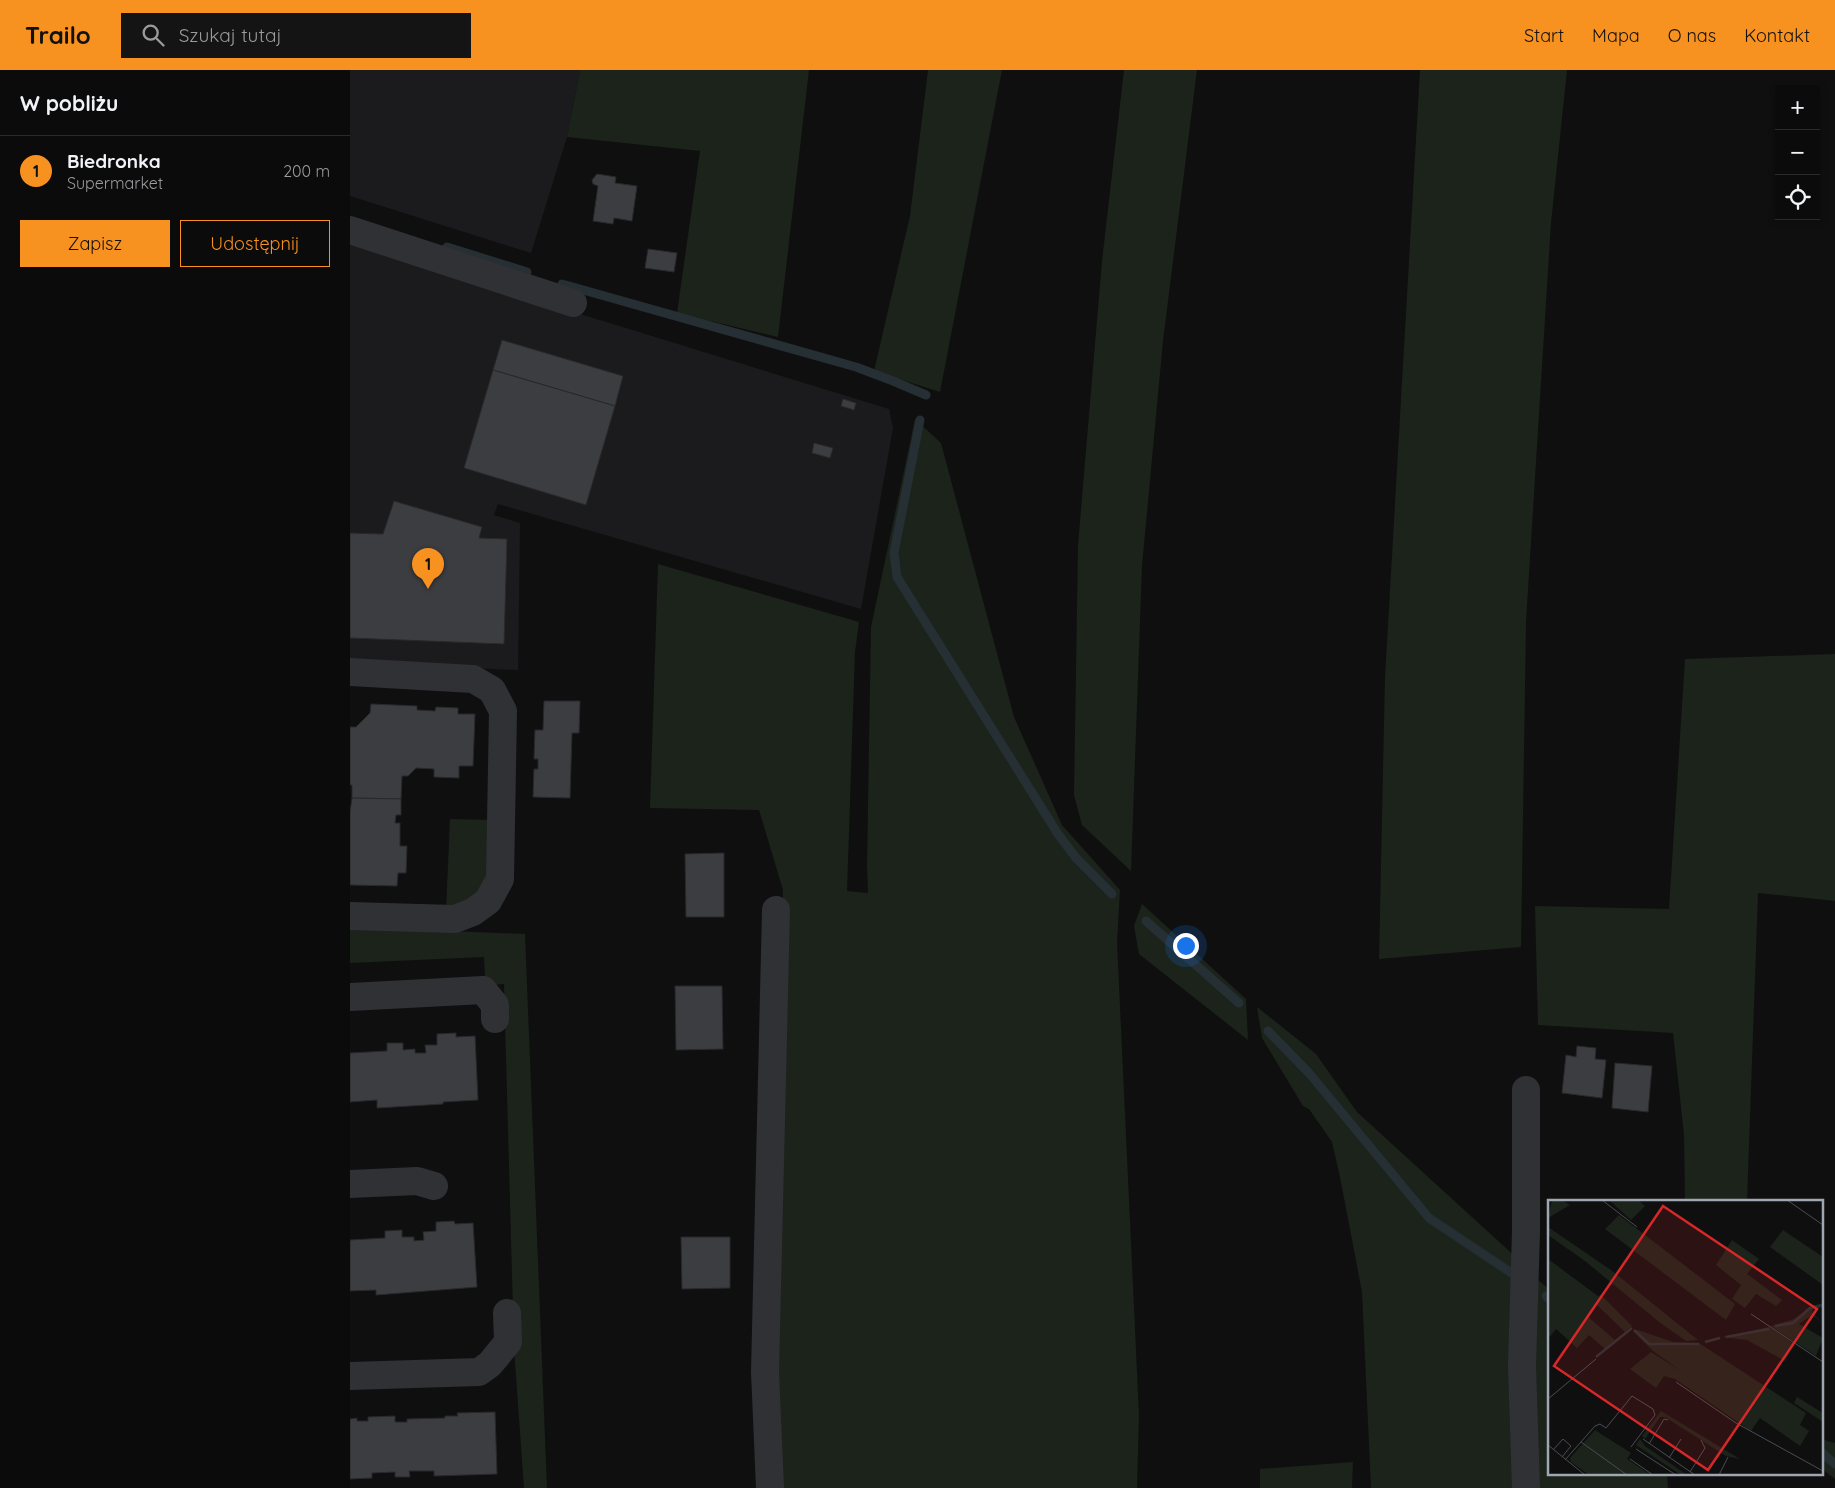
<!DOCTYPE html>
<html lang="pl">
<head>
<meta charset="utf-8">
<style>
	body { margin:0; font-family:Quicksand,sans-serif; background:#141415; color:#f1f3f6 }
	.controls { position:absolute; right:15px; top:15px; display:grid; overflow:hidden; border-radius:0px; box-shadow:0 2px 8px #0003 }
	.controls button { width:45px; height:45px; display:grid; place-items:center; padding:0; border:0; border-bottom:1px solid #2b2b2d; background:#0b0b0c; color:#f1f3f6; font:25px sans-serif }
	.you { position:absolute; left:835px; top:875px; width:18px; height:18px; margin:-12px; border:4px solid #fff; border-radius:50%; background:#1a73e8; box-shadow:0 0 0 8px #1a73e833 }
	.badge { display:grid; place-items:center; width:32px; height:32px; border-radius:50%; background:#f79120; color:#111; font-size:16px; font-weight:700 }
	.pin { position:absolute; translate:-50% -41px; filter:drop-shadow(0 1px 2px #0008) }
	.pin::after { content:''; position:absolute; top:26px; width:18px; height:15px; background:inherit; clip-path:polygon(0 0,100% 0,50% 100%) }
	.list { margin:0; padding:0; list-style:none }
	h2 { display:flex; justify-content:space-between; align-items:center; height:65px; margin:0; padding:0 20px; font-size:21px }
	h2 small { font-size:16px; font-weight:400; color:#9a9b9d }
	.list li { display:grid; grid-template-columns:32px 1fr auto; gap:15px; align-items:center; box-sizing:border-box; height:70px; padding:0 20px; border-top:1px solid #2b2b2d }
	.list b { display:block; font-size:19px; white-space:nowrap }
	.list p { margin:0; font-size:16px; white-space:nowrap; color:#9a9b9d }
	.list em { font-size:16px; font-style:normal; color:#9a9b9d }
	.actions { display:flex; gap:10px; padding:15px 20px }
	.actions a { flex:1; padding:11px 0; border:1px solid #f79120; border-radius:0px; text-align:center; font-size:18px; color:#f79120 }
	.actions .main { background:#f79120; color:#111 }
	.icon { flex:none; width:28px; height:28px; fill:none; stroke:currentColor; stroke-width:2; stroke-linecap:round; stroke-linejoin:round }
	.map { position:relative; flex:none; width:1485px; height:1418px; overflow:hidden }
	header { display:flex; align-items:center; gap:30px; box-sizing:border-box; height:70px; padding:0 25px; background:#f79120; color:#111 }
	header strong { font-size:24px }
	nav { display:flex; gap:28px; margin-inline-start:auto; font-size:18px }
	.search { width:350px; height:45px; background:#141415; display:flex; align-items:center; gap:12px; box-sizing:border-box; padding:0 18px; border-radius:0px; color:#9a9b9d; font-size:19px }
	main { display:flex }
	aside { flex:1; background:#0b0b0c }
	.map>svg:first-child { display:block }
</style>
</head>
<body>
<header>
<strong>Trailo</strong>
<div class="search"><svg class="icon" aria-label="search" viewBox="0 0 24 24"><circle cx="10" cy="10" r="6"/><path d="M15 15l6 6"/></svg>Szukaj tutaj</div>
<nav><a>Start</a><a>Mapa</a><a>O nas</a><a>Kontakt</a></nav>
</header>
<main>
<aside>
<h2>W pobliżu<small></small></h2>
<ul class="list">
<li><span class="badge">1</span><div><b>Biedronka</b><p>Supermarket</p></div><em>200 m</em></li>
</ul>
<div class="actions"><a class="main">Zapisz</a><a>Udostępnij</a></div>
</aside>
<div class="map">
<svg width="1485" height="1418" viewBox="0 0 1485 1418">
	<rect width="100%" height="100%" fill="#0f0f10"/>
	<g fill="#1b1b1d">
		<path d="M 0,0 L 230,0 L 217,67 L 181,183 L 0,126 Z"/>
		<path d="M 0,173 L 539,339 L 543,358 L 511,539 L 148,434 L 144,445 L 170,453 L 168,600 L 0,593 Z"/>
	</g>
	<g fill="#1b231b">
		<path d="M 230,0 L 459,0 L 428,267 L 327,243 L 350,81 L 217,67 Z"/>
		<path d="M 578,0 L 652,0 L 590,322 L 524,301 L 560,146 Z"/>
		<path d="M 774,0 L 847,0 L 813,271 L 792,496 L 781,801 L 732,755 L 724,725 L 728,475 L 752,191 Z"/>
		<path d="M 1070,0 L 1217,0 L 1201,153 L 1176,552 L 1171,877 L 1029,889 L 1035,607 Z"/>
		<path d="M 565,349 L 591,373 L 664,647 L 712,755 L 770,820 L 767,872 L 789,1345 L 787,1418 L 431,1418 L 427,1239 L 433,820 L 409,740 L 300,738 L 308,494 L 509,552 L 505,582 L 497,821 L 518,823 L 517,795 L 521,557 Z"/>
		<path d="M 1485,584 L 1485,831 L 1408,823 L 1397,1132 L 1335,1132 L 1334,1065 L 1323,963 L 1188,955 L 1185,836 L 1319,839 L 1335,589 Z"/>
		<path d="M 100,749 L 142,750 L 141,794 L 134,823 L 96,841 Z"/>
		<path d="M 792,834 L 896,929 L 898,970 L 789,884 L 784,856 Z"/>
		<path d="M 0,857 L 175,864 L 197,1418 L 174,1418 L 164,1278 L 154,914 L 142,915 L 135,909 L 134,887 L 0,893 Z"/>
		<path d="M 907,937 L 966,984 L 1007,1042 L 1169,1190 L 1169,1418 L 1021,1418 L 1012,1222 L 990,1107 L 982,1072 L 959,1039 L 953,1036 L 912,968 Z"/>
		<path d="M 1183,1206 L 1199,1219 L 1199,1404 L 1317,1404 L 1318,1418 L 1183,1418 Z"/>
		<path d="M 1471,1369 L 1485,1373 L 1485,1409 L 1471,1398 Z"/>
		<path d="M 1003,1392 L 1002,1418 L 910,1418 L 910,1399 Z"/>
	</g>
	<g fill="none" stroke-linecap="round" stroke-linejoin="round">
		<g stroke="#252f34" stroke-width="9">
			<path d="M 97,177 L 177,202"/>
			<path d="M 212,214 L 506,297 L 543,311 L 576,325"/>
			<path d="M 570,350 L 544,483 L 547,507 L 708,764 L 726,788 L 762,824"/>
			<path d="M 796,851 L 889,933"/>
			<path d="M 918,961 L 959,1003 L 1079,1148 L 1163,1204"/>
			<path d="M 1196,1226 L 1199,1229"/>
			<path d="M 1471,1382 L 1485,1394"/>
		</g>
	</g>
	<g fill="#3b3d40" stroke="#29292c">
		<path d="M 247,104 L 266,107 L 265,113 L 287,116 L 282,151 L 264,148 L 263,154 L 243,151 L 248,116 L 243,114 L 242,110 Z"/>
		<path d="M 298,179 L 327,183 L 324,202 L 295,198 Z"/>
		<path d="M 152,270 L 273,306 L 265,336 L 143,300 Z"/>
		<path d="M 143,300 L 265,336 L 236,435 L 114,398 Z"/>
		<path d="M 493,329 L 506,333 L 504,340 L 491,336 Z"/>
		<path d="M 464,373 L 483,378 L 480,388 L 462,383 Z"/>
		<path d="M 44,431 L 132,457 L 129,468 L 157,469 L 154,574 L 0,568 L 0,463 L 33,464 Z"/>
		<path d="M 194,631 L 230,631 L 229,663 L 222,663 L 220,728 L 183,727 L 184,699 L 188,699 L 188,689 L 184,689 L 185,660 L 193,660 Z"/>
		<path d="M 21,634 L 67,636 L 67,640 L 85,641 L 86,637 L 108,638 L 108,644 L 125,644 L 123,696 L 109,696 L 109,708 L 84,707 L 84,699 L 66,698 L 58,706 L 52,706 L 51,729 L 2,728 L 2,715 L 0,715 L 0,657 L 6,657 L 20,643 Z"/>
		<path d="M 2,728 L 51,729 L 51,745 L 46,745 L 45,753 L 50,753 L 50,776 L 57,776 L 56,803 L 48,803 L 47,816 L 0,815 L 0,742 Z"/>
		<path d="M 374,783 L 374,847 L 336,847 L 335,784 Z"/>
		<path d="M 325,916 L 372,916 L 373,979 L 326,980 Z"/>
		<path d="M 106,963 L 106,967 L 125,966 L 128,1030 L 93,1032 L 93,1034 L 27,1038 L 27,1030 L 0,1032 L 0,983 L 37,981 L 37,973 L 53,973 L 53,980 L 65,979 L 65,983 L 76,983 L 75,975 L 87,975 L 87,964 Z"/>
		<path d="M 1227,976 L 1246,978 L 1245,989 L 1256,990 L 1252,1028 L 1212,1023 L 1216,985 L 1226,987 Z"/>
		<path d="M 1265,993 L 1302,996 L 1298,1042 L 1262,1038 Z"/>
		<path d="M 104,1151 L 105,1154 L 123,1153 L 127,1217 L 26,1225 L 26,1220 L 0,1221 L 0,1170 L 35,1168 L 35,1161 L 52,1160 L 52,1167 L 64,1167 L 64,1171 L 74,1170 L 73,1162 L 86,1161 L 86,1152 Z"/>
		<path d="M 331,1167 L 380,1167 L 380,1218 L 332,1219 Z"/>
		<path d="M 145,1342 L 147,1404 L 84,1406 L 84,1401 L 59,1401 L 60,1407 L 45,1407 L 45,1402 L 22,1403 L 22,1408 L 0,1409 L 0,1349 L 7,1348 L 7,1351 L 18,1351 L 18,1347 L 45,1346 L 45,1352 L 57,1352 L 57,1349 L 95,1348 L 95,1346 L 108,1346 L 107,1343 Z"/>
	</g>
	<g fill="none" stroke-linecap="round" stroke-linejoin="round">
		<g stroke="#303135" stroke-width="28">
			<path d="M 0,160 L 223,233"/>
			<path d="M 0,602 L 123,609 L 142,620 L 153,641 L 150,809 L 138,831 L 123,842 L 105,849 L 0,846"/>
			<path d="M 0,927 L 133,920 L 145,935 L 145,949"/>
			<path d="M 0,1114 L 67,1111 L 84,1116"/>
			<path d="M 0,1306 L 129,1302 L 140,1294 L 158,1272 L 157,1243"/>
			<path d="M 420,1418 L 415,1302 L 426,840"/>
			<path d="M 1176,1418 L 1172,1296 L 1176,1161 L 1176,1020"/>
		</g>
	</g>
	<g transform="translate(1198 1130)">
		<rect width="275" height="275" fill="#0f0f10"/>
		<path d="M 4,0 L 14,0 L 22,5 L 0,18 ZM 61,0 L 90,0 L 97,6 L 83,20 ZM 71,15 L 187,104 L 178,120 L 57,29 ZM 0,27 L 63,70 L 150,140 L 138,141 L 111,122 L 37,61 L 0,35 ZM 235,30 L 275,57 L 275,85 L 222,47 ZM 184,40 L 211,59 L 199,74 L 234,100 L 228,106 L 208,94 L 197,108 L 184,99 L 193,85 L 168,65 ZM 0,59 L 50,96 L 53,95 L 84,126 L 77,132 L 48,104 L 39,116 L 67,140 L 57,149 L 41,135 L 29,148 L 8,129 L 0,139 ZM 275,103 L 275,107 L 265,109 L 264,113 L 275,123 L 264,115 L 251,124 L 275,138 L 268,156 L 223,126 L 246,119 L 264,106 ZM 221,127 L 246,144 L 237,161 L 199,140 L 174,137 ZM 90,130 L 125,142 L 151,143 L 258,213 L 252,225 L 261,231 L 252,246 L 212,218 L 203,231 L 127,179 L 116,176 L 108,188 L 82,169 L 103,152 L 133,171 L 105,151 L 85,131 ZM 249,197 L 275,213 L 275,222 L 246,203 ZM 113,211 L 192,259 L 178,256 L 117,217 L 112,217 L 97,239 L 94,236 ZM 47,230 L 83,253 L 79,259 L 103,275 L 41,275 L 23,262 L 22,258 ZM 92,239 L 97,246 L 139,275 L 133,275 L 88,245 Z" fill="#1b231b"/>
		<path fill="none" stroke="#252f34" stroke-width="2.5" d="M 227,126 L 245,123 L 262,108 L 275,105M 86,130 L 101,144 L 151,144M 178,137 L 221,129M 157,142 L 172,138M 48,157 L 84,128"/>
		<path fill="none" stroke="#494c51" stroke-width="1" d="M 54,0 L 89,27M 239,0 L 275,25M 203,114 L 275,162M 128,182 L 188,223 L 275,271M 0,199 L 48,159M 95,239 L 147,275M 33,242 L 79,275M 101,244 L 116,219 L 120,220M 0,245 L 37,275M 88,249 L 128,275M 5,250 L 15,239 L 23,246 L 14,257M 121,258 L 133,239M 82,259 L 105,275M 17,260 L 47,226 L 52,224 L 58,228 L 84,196 L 105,209 L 107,215 L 83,247M 142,272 L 157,248 L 153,240M 171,275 L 180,257"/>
		<path fill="#d62828" fill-opacity="0.15" stroke="#d62828" stroke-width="2.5" d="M 115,6 L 269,109 L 160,270 L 6,166 Z"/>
		<rect width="275" height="275" fill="none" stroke="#9fa7b2" stroke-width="2.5"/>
	</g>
</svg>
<div class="controls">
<button>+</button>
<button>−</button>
<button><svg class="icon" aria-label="locate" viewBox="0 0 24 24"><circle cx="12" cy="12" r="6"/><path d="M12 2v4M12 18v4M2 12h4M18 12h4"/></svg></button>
</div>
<div class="you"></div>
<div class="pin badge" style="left:78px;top:519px">1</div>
</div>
</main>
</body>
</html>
